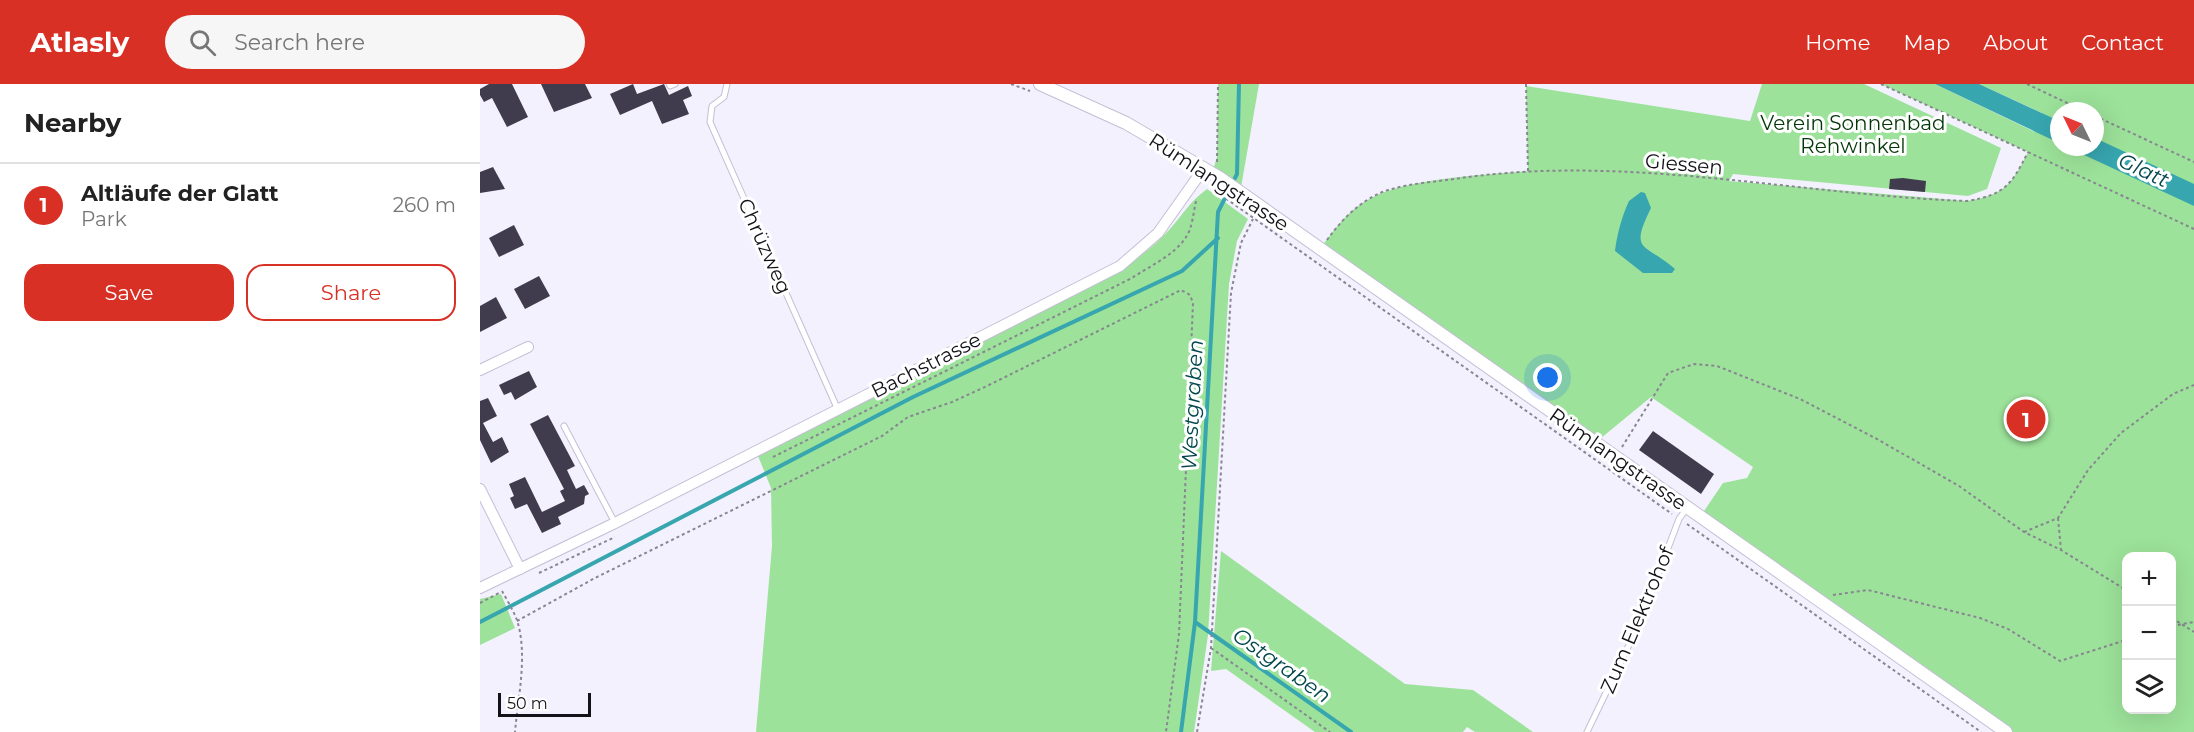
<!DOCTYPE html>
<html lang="en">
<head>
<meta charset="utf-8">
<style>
	body { margin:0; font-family:Montserrat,sans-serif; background:#f6f6f6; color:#222 }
	.controls { position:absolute; right:18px; bottom:18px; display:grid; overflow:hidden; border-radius:12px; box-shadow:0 6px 24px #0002 }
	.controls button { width:54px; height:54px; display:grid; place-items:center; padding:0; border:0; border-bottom:2px solid #e0e0e0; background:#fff; color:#222; font:30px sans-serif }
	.compass { position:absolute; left:1570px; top:18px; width:54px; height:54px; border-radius:50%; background:#fff; box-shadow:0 6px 24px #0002; rotate:313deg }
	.scale { position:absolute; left:18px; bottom:15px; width:93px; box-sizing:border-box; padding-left:6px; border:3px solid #141219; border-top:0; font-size:16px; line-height:21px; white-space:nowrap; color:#141219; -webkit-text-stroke:4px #fff; paint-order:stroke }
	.you { position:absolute; left:1068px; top:294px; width:21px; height:21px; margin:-15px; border:4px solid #fff; border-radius:50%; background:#1a73e8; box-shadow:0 0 0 9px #1a73e833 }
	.badge { display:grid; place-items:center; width:39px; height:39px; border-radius:50%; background:#d93025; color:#fff; font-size:20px; font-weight:700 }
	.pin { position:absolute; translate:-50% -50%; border:3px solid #fff; box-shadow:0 2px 6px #0006 }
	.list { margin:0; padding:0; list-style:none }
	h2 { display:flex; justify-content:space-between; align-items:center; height:78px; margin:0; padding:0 24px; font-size:26px }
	h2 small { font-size:20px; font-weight:400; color:#767676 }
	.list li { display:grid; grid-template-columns:39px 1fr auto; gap:18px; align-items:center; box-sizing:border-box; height:84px; padding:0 24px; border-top:2px solid #e0e0e0 }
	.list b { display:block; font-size:22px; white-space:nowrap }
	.list p { margin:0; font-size:20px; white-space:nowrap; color:#767676 }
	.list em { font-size:20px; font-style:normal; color:#767676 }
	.actions { display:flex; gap:12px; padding:18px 24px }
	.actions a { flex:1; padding:14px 0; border:2px solid #d93025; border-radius:18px; text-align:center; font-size:21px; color:#d93025 }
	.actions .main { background:#d93025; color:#fff }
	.icon { flex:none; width:33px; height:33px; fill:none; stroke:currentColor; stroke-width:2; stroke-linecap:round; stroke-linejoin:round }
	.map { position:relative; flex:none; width:1714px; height:648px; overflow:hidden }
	header { display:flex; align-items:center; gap:36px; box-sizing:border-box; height:84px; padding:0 30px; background:#d93025; color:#fff }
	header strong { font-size:28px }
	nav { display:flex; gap:33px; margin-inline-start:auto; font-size:21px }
	.search { width:420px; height:54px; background:#f6f6f6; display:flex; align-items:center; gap:15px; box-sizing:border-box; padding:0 21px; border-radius:33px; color:#767676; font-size:22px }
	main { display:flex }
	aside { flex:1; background:#fff }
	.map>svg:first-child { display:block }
</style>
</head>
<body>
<header>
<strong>Atlasly</strong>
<div class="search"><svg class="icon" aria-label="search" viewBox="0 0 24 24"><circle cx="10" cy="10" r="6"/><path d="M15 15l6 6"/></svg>Search here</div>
<nav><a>Home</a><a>Map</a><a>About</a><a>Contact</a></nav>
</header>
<main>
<aside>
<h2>Nearby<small></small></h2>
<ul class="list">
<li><span class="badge">1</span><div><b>Altläufe der Glatt</b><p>Park</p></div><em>260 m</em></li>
</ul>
<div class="actions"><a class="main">Save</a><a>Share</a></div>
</aside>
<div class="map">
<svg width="1714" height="648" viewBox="0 0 1714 648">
	<rect width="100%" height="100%" fill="#f3f1fe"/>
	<g fill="#9ce29a" fill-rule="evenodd">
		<path d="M 738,0 L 779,0 L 760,109 L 732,89 L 737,73 Z"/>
		<path d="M 1282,0 L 1384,0 L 1521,64 L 1507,105 L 1488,112 L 1253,90 L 1249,97 L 1487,117 C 1525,111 1532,100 1548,68 L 1401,0 L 1455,0 L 1555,48 L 1562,29 L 1499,0 L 1714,0 L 1714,648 L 1526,648 L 1220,433 L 1243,399 L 1267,394 L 1273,383 L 1171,313 L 1115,359 L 840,165 C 852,148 866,129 884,118 C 920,94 1003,91 1048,87 L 1046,2 L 1270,37 ZM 1579,27 L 1615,27 L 1615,63 L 1579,63 ZM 1646,472 L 1692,472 L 1692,626 L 1646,626 Z"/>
		<path d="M 727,105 L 768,135 L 757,157 L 749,200 L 728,551 L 714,648 L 276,648 L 292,462 L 291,404 L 278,372 L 634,191 C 653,177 673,164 689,146 C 703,131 709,118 727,105 Z"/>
		<path d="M 741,467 L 925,600 L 993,606 L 1053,648 L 995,648 L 987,643 L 983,648 L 835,648 L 746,585 L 731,587 Z"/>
		<path d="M 21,510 L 35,544 L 0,561 L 0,515 Z"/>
	</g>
	<g fill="#37a6af">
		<path d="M 1455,0 L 1499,0 L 1579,37 L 1579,59 Z"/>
		<path d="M 1615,54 L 1714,100 L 1714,122 L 1587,63 L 1615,63 Z"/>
		<path d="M 1161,108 L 1165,109 L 1171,124 C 1148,170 1166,159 1195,185 L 1192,189 L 1163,189 L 1135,167 C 1137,150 1142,132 1149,117 Z"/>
	</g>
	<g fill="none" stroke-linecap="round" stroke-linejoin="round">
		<g stroke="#37a6af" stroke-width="4">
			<path d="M 0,538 L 433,313 L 702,187 L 738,154"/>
			<path d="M 715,538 L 871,648"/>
			<path d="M 701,648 L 715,538 L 738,128 L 757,90 L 759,0"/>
		</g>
	</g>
	<g fill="#403c4d">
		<path d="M 9,0 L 32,0 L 48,33 L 27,43 L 12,14 L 4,18 L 0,11 L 0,5 Z"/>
		<path d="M 61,0 L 105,0 L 112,14 L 74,28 Z"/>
		<path d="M 153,0 L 157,10 L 184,0 L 189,11 L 208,2 L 212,12 L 203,16 L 209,30 L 182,40 L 172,17 L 140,31 L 130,10 Z"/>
		<path d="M 13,83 L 25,105 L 0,109 L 0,88 Z"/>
		<path d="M 1423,94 L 1446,97 L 1445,108 L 1409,105 L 1410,95 Z"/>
		<path d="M 34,141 L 44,161 L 19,173 L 9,154 Z"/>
		<path d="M 59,192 L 70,212 L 45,225 L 34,205 Z"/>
		<path d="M 16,213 L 27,234 L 0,248 L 0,222 Z"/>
		<path d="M 49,287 L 57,303 L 35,316 L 31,308 L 24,311 L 19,301 Z"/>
		<path d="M 8,314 L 17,332 L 3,339 L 13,358 L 22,353 L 29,368 L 11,379 L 0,356 L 0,317 Z"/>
		<path d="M 68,331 L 95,382 L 87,386 L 96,405 L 104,401 L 109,410 L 105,412 L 104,420 L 78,433 L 81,440 L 62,449 L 47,420 L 35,425 L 30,414 L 34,412 L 29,400 L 45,393 L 62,428 L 85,417 L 80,407 L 84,405 L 50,340 Z"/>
		<path d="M 1173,347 L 1234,390 L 1221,410 L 1159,366 Z"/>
	</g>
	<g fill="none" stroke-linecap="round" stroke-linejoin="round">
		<g stroke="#c4bfd5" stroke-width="7">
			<g id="service">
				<path d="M 189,0 L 190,2 L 195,0"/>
				<path d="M 247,0 L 244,13 L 232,22 L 230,38 L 358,326"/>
				<path d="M 84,342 L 135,439"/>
				<path d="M 1107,648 L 1160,538 L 1199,435 L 1207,424"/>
			</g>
		</g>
		<g stroke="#c4bfd5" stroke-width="12">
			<g id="minor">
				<path d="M 0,286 L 48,263"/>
				<path d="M 0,405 L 40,485"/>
				<path d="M 0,504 L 135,439 L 640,182 L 678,149 L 724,84"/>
			</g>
		</g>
		<g stroke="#c4bfd5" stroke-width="14">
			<path id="tertiary" d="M 560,0 L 646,39 L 740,94 L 1526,648"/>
		</g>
		<g stroke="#888690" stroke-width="2" stroke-dasharray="3 3" stroke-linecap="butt">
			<path d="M 531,0 L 550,7"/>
			<path d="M 1046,0 L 1048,87"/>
			<path d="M 1401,0 L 1714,145"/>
			<path d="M 1547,0 L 1604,27"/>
			<path d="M 1615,32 L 1714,78"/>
			<path d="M 737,78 L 738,0"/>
			<path d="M 741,111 L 1192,430"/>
			<path d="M 847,156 C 862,135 881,116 905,107 C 929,99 956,98 981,94 C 1149,70 1319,111 1487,117 C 1525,111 1532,100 1548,68"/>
			<path d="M 1142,363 L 1188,289 L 1214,280 L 1237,282 L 1320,315 L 1397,355 L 1479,402 L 1544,448 L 1581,466 L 1646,506"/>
			<path d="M 293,373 L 652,194 C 671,181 702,168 710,145 C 713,136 714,126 716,117"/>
			<path d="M 1578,434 L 1581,466"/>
			<path d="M 1207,440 L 1501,648"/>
			<path d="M 1544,448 L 1578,434 L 1608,386 L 1641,349 L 1693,310 L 1714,301"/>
			<path d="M 59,489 L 135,453"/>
			<path d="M 22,507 C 27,516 33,526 37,536 C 48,571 38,613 35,648"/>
			<path d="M 1353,511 L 1388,506 L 1500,534 L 1528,545 L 1580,577 L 1646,556"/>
			<path d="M 0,519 L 19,509"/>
			<path d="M 1692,534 L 1714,548"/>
			<path d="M 37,537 L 115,494 L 402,352 L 428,333 L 472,318 L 509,301 L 701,206 L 710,211 L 713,219 L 699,550 L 686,648"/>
			<path d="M 1692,542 L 1714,538"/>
			<path d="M 731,564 L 850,648"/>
			<path d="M 717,648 L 731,564 L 751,209 L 761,159 L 773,135"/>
		</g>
		<use href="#service" stroke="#fff" stroke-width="5"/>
		<use href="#minor" stroke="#fff" stroke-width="10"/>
		<use href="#tertiary" stroke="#fff" stroke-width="12"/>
	</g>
	<g text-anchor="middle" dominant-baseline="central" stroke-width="6" stroke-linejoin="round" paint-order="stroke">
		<g font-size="20" fill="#033707" stroke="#fff">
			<text x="1373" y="39">Verein Sonnenbad<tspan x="1373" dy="23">Rehwinkel</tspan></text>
		</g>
		<g font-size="20" fill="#141219" stroke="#fff">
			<text transform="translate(1204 80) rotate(5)">Giessen</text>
			<text transform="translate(739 98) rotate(33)">Rümlangstrasse</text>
			<text transform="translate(285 162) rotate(66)">Chrüzweg</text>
			<text transform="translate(446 281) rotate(-27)">Bachstrasse</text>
			<text transform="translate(1138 375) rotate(35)">Rümlangstrasse</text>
			<text transform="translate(1157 536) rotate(-67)">Zum Elektrohof</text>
		</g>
		<g font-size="21" font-style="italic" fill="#00464b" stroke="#fff">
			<text transform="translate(1664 86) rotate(25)">Glatt</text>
			<text transform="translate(712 321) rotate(-87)">Westgraben</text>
			<text transform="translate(802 581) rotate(35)">Ostgraben</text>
		</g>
	</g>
</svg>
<div class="controls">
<button>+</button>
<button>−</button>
<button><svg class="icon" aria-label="layers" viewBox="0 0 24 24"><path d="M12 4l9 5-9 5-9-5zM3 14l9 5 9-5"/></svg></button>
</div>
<svg class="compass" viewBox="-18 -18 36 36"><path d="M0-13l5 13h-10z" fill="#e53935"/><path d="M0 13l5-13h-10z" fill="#767676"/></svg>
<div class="scale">50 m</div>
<div class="you"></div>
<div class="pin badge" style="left:1546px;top:335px">1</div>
</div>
</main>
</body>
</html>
